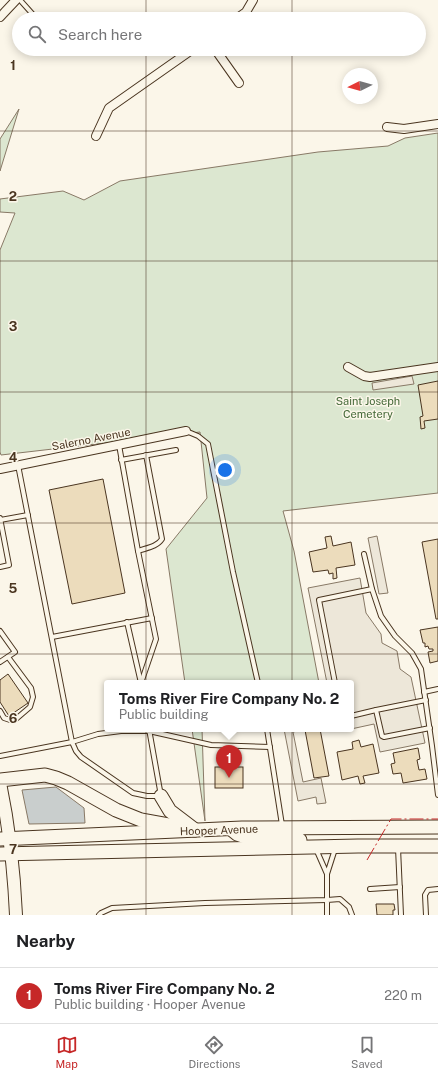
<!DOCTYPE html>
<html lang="en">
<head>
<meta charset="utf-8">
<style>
	body { margin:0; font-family:"Public Sans",sans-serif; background:#f6f6f6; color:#202124 }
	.compass { position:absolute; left:342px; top:68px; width:36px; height:36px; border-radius:50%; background:#fff; box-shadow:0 2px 10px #0003; rotate:265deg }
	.you { position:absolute; left:225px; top:470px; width:14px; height:14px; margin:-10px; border:3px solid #fff; border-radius:50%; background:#1a73e8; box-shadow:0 0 0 6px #1a73e833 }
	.badge { display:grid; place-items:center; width:26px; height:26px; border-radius:50%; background:#c62828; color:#fff; font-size:13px; font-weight:700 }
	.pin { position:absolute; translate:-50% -33px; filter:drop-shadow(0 1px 2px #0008) }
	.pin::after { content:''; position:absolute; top:21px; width:14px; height:12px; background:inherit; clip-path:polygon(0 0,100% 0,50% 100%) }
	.popup { position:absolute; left:104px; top:680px; width:250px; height:52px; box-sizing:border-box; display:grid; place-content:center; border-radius:4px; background:#fff; filter:drop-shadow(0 1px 3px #0005); font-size:13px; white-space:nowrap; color:#757577 }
	.popup b { font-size:15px; color:#202124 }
	.popup::after { content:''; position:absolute; left:50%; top:100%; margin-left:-8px; border:8px solid transparent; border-top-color:#fff }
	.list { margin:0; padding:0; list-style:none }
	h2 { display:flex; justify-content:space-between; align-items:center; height:52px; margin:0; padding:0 16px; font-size:17px }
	h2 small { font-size:13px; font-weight:400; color:#757577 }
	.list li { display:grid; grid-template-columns:26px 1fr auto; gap:12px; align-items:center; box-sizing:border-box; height:56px; padding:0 16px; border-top:1px solid #e0e0e0 }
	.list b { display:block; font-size:15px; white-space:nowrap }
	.list p { margin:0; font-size:13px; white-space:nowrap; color:#757577 }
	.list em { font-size:13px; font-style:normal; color:#757577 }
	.icon { flex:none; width:22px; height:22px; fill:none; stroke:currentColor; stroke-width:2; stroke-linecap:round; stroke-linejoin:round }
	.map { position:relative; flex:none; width:438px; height:915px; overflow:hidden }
	.search { position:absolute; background:#fff; box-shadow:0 2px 10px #0003; left:12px; right:12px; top:12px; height:44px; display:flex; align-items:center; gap:10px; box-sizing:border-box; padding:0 14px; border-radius:22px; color:#757577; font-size:15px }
	.sheet { height:108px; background:#fff }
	nav { display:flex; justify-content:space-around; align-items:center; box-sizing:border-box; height:56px; border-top:1px solid #e0e0e0; background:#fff; font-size:11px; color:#757577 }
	nav a { display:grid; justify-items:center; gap:2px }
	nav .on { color:#c62828 }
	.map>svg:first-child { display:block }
</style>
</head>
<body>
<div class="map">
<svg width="438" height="915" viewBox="0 0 438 915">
	<rect width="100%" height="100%" fill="#fbf6e9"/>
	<g fill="#dce7d0" stroke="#887966">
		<path d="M 19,109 L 0,171 L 0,139 Z"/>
		<path d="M 438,133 L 438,493 L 283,511 L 294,551 L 319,683 L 185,683 L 166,549 L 207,498 L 200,432 L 1,455 L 0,452 L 0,250 L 15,213 L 0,212 L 0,199 L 63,191 L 84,200 L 120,181 L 318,152 L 388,146 L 405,138 Z"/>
		<path d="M 192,729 L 202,729 L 205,821 Z"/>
	</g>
	<g fill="#ede7d9" stroke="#887966">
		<path d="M 412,376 L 414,384 L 373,390 L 372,383 Z"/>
		<path d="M 377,536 L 388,593 L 379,594 L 368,538 Z"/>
		<path d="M 360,578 L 366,613 L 381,634 L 382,643 L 397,651 L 400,669 L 411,677 L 425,743 L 380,752 L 374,724 L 351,729 L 351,683 L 327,683 L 308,588 Z"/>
		<path d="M 284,729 L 308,729 L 293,732 L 303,782 L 321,778 L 326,803 L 317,804 L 316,797 L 298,801 Z"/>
	</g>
	<path fill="#c9cecd" stroke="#887966" d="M 56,787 L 84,808 L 85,823 L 29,824 L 22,790 Z"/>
	<g fill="#ecdcbc" stroke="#4a3520">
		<path d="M 438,381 L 438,419 L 424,421 L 425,428 L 421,429 L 420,417 L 423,416 L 418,385 Z"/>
		<path d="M 103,479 L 125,593 L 72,604 L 49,490 Z"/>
		<path d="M 331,536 L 333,546 L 351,542 L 355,565 L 336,568 L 337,578 L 333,579 L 333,573 L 329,574 L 328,570 L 313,572 L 309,552 L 327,548 L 325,537 Z"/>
		<path d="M 438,539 L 438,619 L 436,619 L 422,542 Z"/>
		<path d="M 438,627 L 438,661 L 430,663 L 428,652 L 433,651 L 433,649 L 429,649 L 428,646 L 425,647 L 425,643 L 423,643 L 420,630 Z"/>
		<path d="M 8,674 L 28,703 L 9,716 L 0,702 L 0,680 Z"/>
		<path d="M 312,729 L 320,729 L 329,776 L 314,778 L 305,730 Z"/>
		<path d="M 359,740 L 361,747 L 373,744 L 379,773 L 363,776 L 365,783 L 360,784 L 358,776 L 342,780 L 337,752 L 353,749 L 352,742 Z"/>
		<path d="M 418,748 L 420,759 L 417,760 L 419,770 L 425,769 L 427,779 L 403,783 L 401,773 L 393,774 L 391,764 L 395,763 L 393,753 Z"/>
		<rect x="215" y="767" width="28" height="21"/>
		<path d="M 376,904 L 394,904 L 395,910 L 393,910 L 393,915 L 377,915 Z"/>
	</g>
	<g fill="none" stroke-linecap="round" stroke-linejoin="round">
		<g stroke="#4a3520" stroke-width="6">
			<g id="lane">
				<path d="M 20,0 L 37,19"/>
				<path d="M 186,431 L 198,436 L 208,444 L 233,572 L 258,683"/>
				<path d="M 119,445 L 138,551 L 156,639 L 141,683"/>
				<path d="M 121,460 L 176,450"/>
				<path d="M 18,465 L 72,742 L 76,751 L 81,757 L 133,793 L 147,796 L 161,796 L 149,729"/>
				<path d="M 0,518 L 9,565 L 0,567"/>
				<path d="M 0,520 L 28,515"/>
				<path d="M 138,551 C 146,548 157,547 162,539 L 146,455"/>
				<path d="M 364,554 L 372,589 L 381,616 L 395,636 L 412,653 L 421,669 L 432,746 L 438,795"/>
				<path d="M 127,622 L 141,683"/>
				<path d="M 0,631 L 15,652 L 0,662"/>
				<path d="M 52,637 L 152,618"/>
				<path d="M 335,683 L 319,600 L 372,589"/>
				<path d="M 424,692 L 438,689"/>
				<path d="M 426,700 L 376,710 L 382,736 L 384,737 L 430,728"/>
				<path d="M 0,711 L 4,718 L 10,720 L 16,719 L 30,707 L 33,697 L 31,688 L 8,657"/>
				<path d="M 351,716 L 376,710"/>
				<path d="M 267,729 L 282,825"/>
				<path d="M 0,756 L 72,742 L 98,734 L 121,731 L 149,731 L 211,745 L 270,747"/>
				<path d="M 398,848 L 401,915"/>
				<path d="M 316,849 L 327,874 L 335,849"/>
				<path d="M 370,889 L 400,887"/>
				<path d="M 99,915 L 101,913 L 112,908 L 205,903 L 327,900 L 327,874"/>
				<path d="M 327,915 L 327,900 L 340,899 L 349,907 L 352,915"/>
				<path d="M 426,915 L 425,895 L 428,890 L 438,889"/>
			</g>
		</g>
		<g stroke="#4a3520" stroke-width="10">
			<g id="street">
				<path d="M 0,17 L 16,0"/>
				<path d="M 236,19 L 246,12 L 253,0"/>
				<path d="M 215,49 L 239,83"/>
				<path d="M 387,127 L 404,129 L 438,124"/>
				<path d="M 96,136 L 109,108 L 193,49"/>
				<path d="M 348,367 L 364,376 L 370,377 L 438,367"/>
				<path d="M 0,469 L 186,431"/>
			</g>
		</g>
		<g stroke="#4a3520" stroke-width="14">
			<path id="secondary" d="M 0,783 C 9,826 14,871 16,915"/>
		</g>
		<g stroke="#4a3520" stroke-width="15">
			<g id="primary">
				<path d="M 0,780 L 45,775 L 56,778 L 68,783 L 116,810 L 141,820 L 174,826"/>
				<path d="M 161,796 L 170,811 L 195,830"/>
				<path d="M 232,830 L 237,834 L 246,837 L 300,840"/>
				<path d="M 0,839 L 242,828 L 438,827"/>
				<path d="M 0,854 L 358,846 L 438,846"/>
			</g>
		</g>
		<use href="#lane" stroke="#fbf6e9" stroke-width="4"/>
		<use href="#street" stroke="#fbf6e9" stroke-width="8"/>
		<use href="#secondary" stroke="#fbf6e9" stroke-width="12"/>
		<use href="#primary" stroke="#fbf6e9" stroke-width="13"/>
		<path stroke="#c62828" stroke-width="1" stroke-dasharray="14 3 2 3" stroke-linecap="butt" d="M 367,860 L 391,819 L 438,819"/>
	</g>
	<path fill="none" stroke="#4a3520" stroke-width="1" stroke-opacity="0.55" d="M 146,0 L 146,19M 292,0 L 292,19M 146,49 L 146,915M 292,49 L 292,915M 0,131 L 438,131M 0,261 L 438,261M 0,392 L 438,392M 0,523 L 438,523M 0,654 L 438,654M 0,784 L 438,784"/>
	<g text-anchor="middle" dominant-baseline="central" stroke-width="3" stroke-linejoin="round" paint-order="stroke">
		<g font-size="11" fill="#436837" stroke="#fbf6e9">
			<text x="368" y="401">Saint Joseph<tspan x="368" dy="13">Cemetery</tspan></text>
		</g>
		<g font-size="11" fill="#4a3520" stroke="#fbf6e9">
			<text transform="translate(91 439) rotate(-11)">Salerno Avenue</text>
			<text transform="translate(219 830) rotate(-2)">Hooper Avenue</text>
		</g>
	</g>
	<g font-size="13" text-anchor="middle" font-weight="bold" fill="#4a3520" stroke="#fbf6e9" stroke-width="3" stroke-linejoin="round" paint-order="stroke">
		<text x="13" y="70">1</text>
		<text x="13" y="201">2</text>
		<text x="13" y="331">3</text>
		<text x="13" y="462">4</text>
		<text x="13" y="593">5</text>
		<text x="13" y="723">6</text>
		<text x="13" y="854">7</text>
	</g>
</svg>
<svg class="compass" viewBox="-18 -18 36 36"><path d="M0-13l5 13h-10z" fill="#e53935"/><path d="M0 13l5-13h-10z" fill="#757577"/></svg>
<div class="you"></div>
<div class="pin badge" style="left:229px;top:778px">1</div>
<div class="popup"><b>Toms River Fire Company No. 2</b>Public building</div>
<div class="search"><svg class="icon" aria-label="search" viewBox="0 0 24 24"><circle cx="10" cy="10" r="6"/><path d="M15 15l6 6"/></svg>Search here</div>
</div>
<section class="sheet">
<h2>Nearby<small></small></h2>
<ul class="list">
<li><span class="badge">1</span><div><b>Toms River Fire Company No. 2</b><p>Public building · Hooper Avenue</p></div><em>220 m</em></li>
</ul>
</section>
<nav>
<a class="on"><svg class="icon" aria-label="map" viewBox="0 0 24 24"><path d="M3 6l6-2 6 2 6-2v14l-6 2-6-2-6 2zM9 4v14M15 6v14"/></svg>Map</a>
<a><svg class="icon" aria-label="directions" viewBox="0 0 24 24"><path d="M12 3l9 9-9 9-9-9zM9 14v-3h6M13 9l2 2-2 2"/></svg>Directions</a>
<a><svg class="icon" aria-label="saved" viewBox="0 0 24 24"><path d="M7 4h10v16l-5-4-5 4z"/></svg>Saved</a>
</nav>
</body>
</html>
